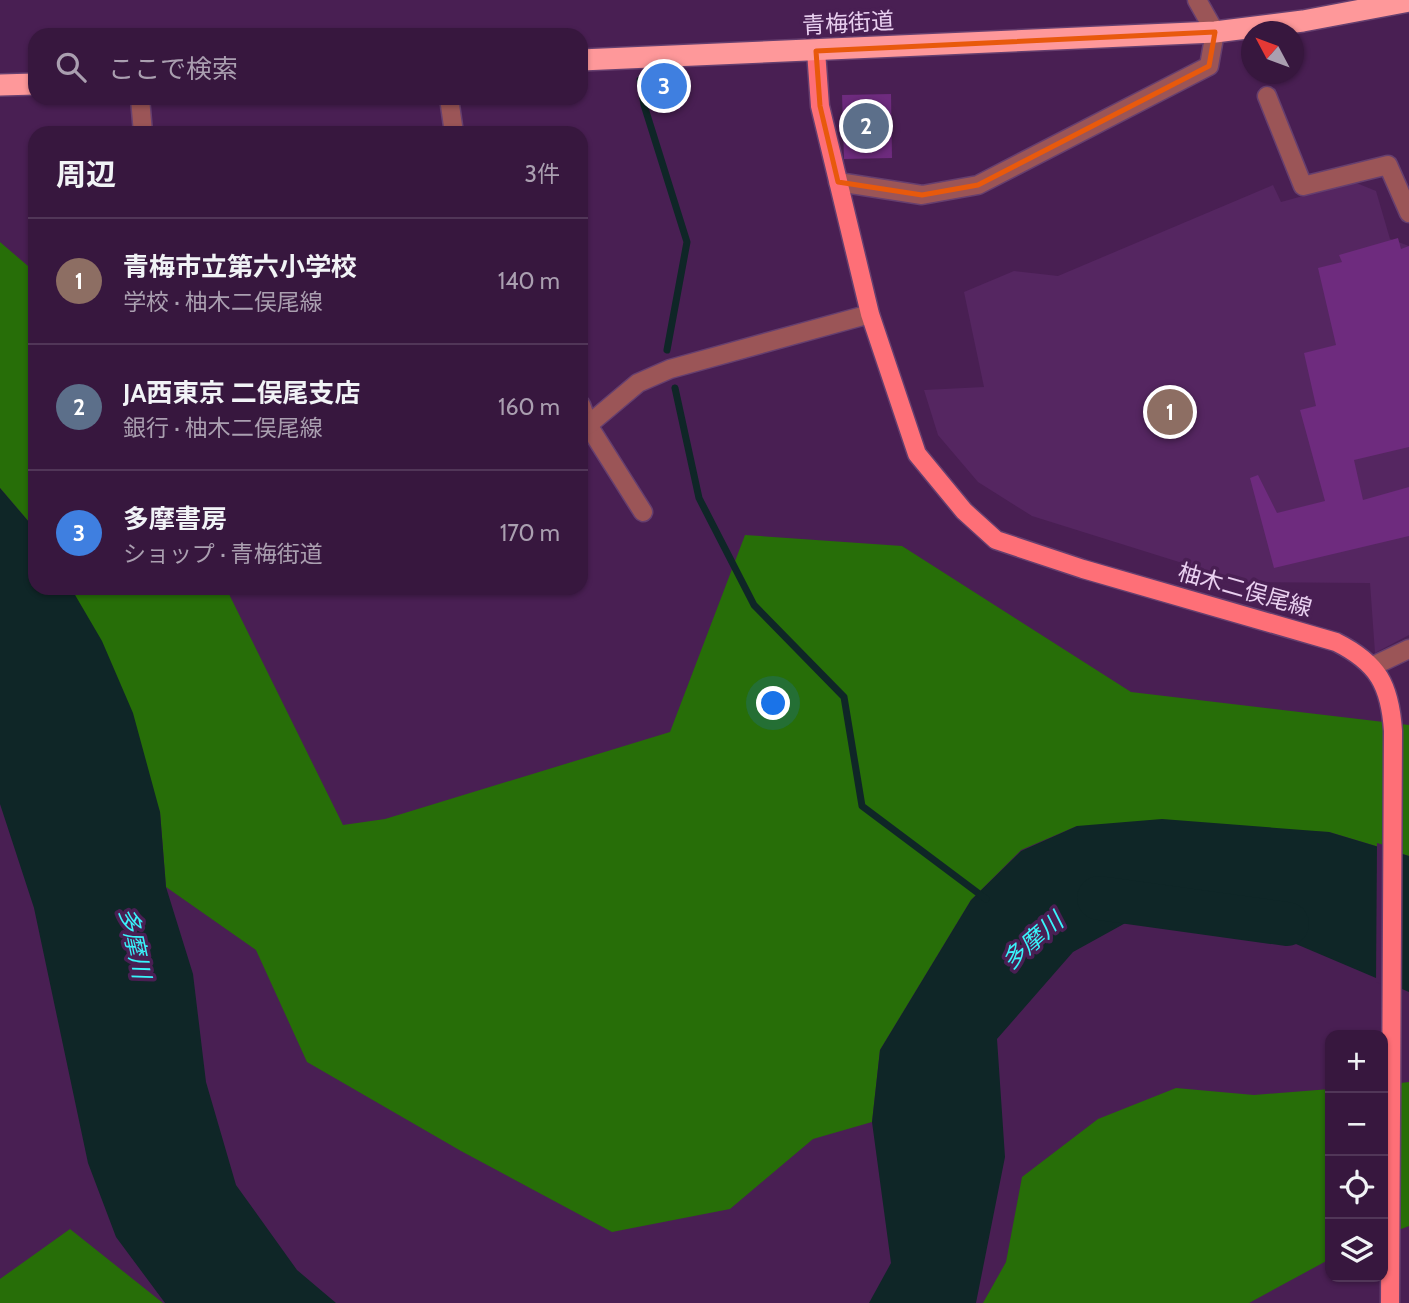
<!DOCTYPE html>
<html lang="ja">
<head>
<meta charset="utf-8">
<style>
	body { margin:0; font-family:Cabin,"Noto Sans JP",sans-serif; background:#3e2045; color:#f1f3f6 }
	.controls { position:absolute; right:21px; bottom:21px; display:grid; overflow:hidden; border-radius:14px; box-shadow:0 2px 5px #0004 }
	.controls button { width:63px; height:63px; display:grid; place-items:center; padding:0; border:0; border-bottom:2px solid #513658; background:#37173e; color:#f1f3f6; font:35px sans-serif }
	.compass { position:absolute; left:1241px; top:21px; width:63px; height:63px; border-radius:50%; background:#37173e; box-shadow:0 2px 5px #0004; rotate:311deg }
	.you { position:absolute; left:774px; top:704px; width:24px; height:24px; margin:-18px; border:5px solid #fff; border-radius:50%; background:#1a73e8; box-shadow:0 0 0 10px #1a73e833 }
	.badge { display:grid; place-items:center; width:46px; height:46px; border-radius:50%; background:#b45309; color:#fff; font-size:23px; font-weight:700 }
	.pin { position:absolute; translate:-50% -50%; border:4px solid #fff; box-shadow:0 2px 7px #0006 }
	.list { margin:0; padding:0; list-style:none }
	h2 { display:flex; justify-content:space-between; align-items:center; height:91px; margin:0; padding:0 28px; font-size:30px }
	h2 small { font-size:23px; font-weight:400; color:#aa9fb0 }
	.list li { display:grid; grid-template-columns:46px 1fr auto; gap:21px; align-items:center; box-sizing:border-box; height:126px; padding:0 28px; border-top:2px solid #513658 }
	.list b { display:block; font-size:26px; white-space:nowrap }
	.list p { margin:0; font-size:23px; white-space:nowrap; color:#aa9fb0 }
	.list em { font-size:23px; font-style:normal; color:#aa9fb0 }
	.icon { flex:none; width:38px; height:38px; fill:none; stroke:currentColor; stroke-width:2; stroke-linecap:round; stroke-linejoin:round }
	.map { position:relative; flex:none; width:1409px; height:1303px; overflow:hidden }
	.search { position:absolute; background:#37173e; box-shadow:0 2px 5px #0004; left:28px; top:28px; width:560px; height:77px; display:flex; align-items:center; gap:18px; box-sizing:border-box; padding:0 24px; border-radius:21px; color:#aa9fb0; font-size:26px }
	.panel { position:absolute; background:#37173e; box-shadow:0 2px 5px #0004; left:28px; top:126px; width:560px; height:469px; border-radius:21px }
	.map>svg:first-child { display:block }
</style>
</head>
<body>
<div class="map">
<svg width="1409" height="1303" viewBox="0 0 1409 1303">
	<rect width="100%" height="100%" fill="#491f53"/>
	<path fill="#552661" d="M 1354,182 L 1376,191 L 1390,239 L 1409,246 L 1409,635 L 1375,653 L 1370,583 L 1243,582 L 1032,516 L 978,482 L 938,435 L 924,390 L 984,387 L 964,292 L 1014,271 L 1058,276 L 1273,185 L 1281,202 Z"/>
	<g fill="#276e08">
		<path d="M 0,242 L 35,272 L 35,529 L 0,488 Z"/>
		<path d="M 745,535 L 902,546 L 1131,692 L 1409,725 L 1409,856 L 1329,832 L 1077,826 L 1021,850 L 971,900 L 880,1050 L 872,1122 L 813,1139 L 730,1209 L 612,1232 L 461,1151 L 307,1062 L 256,950 L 166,887 L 160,812 L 71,588 L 226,588 L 343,825 L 385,819 L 670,732 Z"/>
		<path d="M 1409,1082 L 1409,1226 L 1383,1236 L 1383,1085 Z"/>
		<path d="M 1176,1088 L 1254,1095 L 1330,1089 L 1330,1259 L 1249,1303 L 983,1303 L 1006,1262 L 1022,1177 L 1098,1119 Z"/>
		<path d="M 70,1229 L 163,1303 L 0,1303 L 0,1279 Z"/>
	</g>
	<g fill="#0f2627">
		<path d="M 0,488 L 35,529 L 35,588 L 71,588 L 102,641 L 133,713 L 160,812 L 166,887 L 193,974 L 206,1082 L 236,1185 L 297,1270 L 336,1303 L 165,1303 L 116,1237 L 88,1163 L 34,908 L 0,804 Z"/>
		<path d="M 1162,819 L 1329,832 L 1409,856 L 1409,992 L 1178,894 L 1073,952 L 997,1039 L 1005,1157 L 976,1303 L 869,1303 L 891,1263 L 872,1122 L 880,1050 L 971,900 L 1021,851 L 1077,826 Z"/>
	</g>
	<path fill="#491f53" d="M 1377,843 L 1402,850 L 1402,992 L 1376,982 Z"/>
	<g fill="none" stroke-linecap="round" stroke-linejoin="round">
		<g stroke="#0f2627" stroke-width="7">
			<path d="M 640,80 L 644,105 L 687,242 L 667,350"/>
			<path d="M 675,388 L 699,498 L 754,605 L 844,697 L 862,806 L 986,899"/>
		</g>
		<path stroke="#0f2627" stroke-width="44" d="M 1099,898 L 1287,924"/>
	</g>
	<g fill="#6e2b7e">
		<path d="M 677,72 L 680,110 L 652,98 L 650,75 Z"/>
		<path d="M 891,94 L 892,158 L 844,159 L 842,95 Z"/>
		<path d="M 1398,238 L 1401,249 L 1409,246 L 1409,447 L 1354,460 L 1363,500 L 1409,487 L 1409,536 L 1274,568 L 1250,478 L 1258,475 L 1277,513 L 1325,501 L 1300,410 L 1316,406 L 1304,353 L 1336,345 L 1318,268 L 1342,262 L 1339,255 Z"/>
	</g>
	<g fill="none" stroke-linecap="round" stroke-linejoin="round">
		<g stroke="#663f6f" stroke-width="21">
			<g id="minor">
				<path d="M 1267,96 L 1303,186 L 1388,165 L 1409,213"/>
				<path d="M 140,98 L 143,133"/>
				<path d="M 449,98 L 454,133"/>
				<path d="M 838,182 L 922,195 L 978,185 L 1209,66 L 1215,32 L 1197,0"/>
				<path d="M 581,405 L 588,425 L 643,512"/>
				<path d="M 581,427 L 588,425 L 638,383 L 670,369 L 870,314"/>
				<path d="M 1373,666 L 1409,649"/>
			</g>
		</g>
		<g stroke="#663f6f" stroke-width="21">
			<path id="major" d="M 816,51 L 820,106 L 870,314 L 917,454 L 964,511 L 996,540 L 1083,569 L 1336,642 C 1378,663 1390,685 1393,731 L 1390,1303"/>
		</g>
		<g stroke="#663f6f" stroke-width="24">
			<g id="highway">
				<path d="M 581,60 L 1215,32 L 1303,21 L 1409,1"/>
				<path d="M 0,85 L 35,84"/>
			</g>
		</g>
		<use href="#minor" stroke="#9b5557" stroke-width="18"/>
		<use href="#major" stroke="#fe6f77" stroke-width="18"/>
		<use href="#highway" stroke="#fe989a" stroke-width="21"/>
	</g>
	<path fill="none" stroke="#e8590c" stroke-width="5" stroke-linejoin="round" d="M 1215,32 L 1209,66 L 978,185 L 922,195 L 838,182 L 820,106 L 816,51 Z"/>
	<g text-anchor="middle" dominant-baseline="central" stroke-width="7" stroke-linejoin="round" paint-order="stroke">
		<g font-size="23" fill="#e9d0f0" stroke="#491f53">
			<text transform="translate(848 23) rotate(-3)">青梅街道</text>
			<text transform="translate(1245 590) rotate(16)">柚木二俣尾線</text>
		</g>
		<g font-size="24" font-style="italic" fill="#39f4fb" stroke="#491f53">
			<text transform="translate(1032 941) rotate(-41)">多摩川</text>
			<text transform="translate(135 943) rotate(78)">多摩川</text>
		</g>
	</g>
</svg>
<div class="controls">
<button>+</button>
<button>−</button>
<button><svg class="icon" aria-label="locate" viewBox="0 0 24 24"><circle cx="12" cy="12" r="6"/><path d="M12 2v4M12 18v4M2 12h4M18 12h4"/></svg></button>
<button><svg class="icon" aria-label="layers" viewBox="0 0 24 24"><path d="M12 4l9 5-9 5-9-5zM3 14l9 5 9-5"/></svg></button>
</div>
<svg class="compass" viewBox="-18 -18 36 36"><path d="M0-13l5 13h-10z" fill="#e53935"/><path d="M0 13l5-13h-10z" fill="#aa9fb0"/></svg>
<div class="you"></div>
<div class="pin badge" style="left:1170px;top:412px;background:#8d6e63">1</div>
<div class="pin badge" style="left:866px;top:126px;background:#5c6f8a">2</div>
<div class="pin badge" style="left:664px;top:86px;background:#3f7fe0">3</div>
<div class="search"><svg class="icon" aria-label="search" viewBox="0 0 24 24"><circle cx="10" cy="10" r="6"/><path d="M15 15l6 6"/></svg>ここで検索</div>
<section class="panel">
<h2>周辺<small>3件</small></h2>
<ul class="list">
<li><span class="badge" style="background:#8d6e63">1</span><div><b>青梅市立第六小学校</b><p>学校 · 柚木二俣尾線</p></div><em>140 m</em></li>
<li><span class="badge" style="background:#5c6f8a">2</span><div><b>JA西東京 二俣尾支店</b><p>銀行 · 柚木二俣尾線</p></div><em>160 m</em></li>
<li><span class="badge" style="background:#3f7fe0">3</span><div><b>多摩書房</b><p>ショップ · 青梅街道</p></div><em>170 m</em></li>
</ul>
</section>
</div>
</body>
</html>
